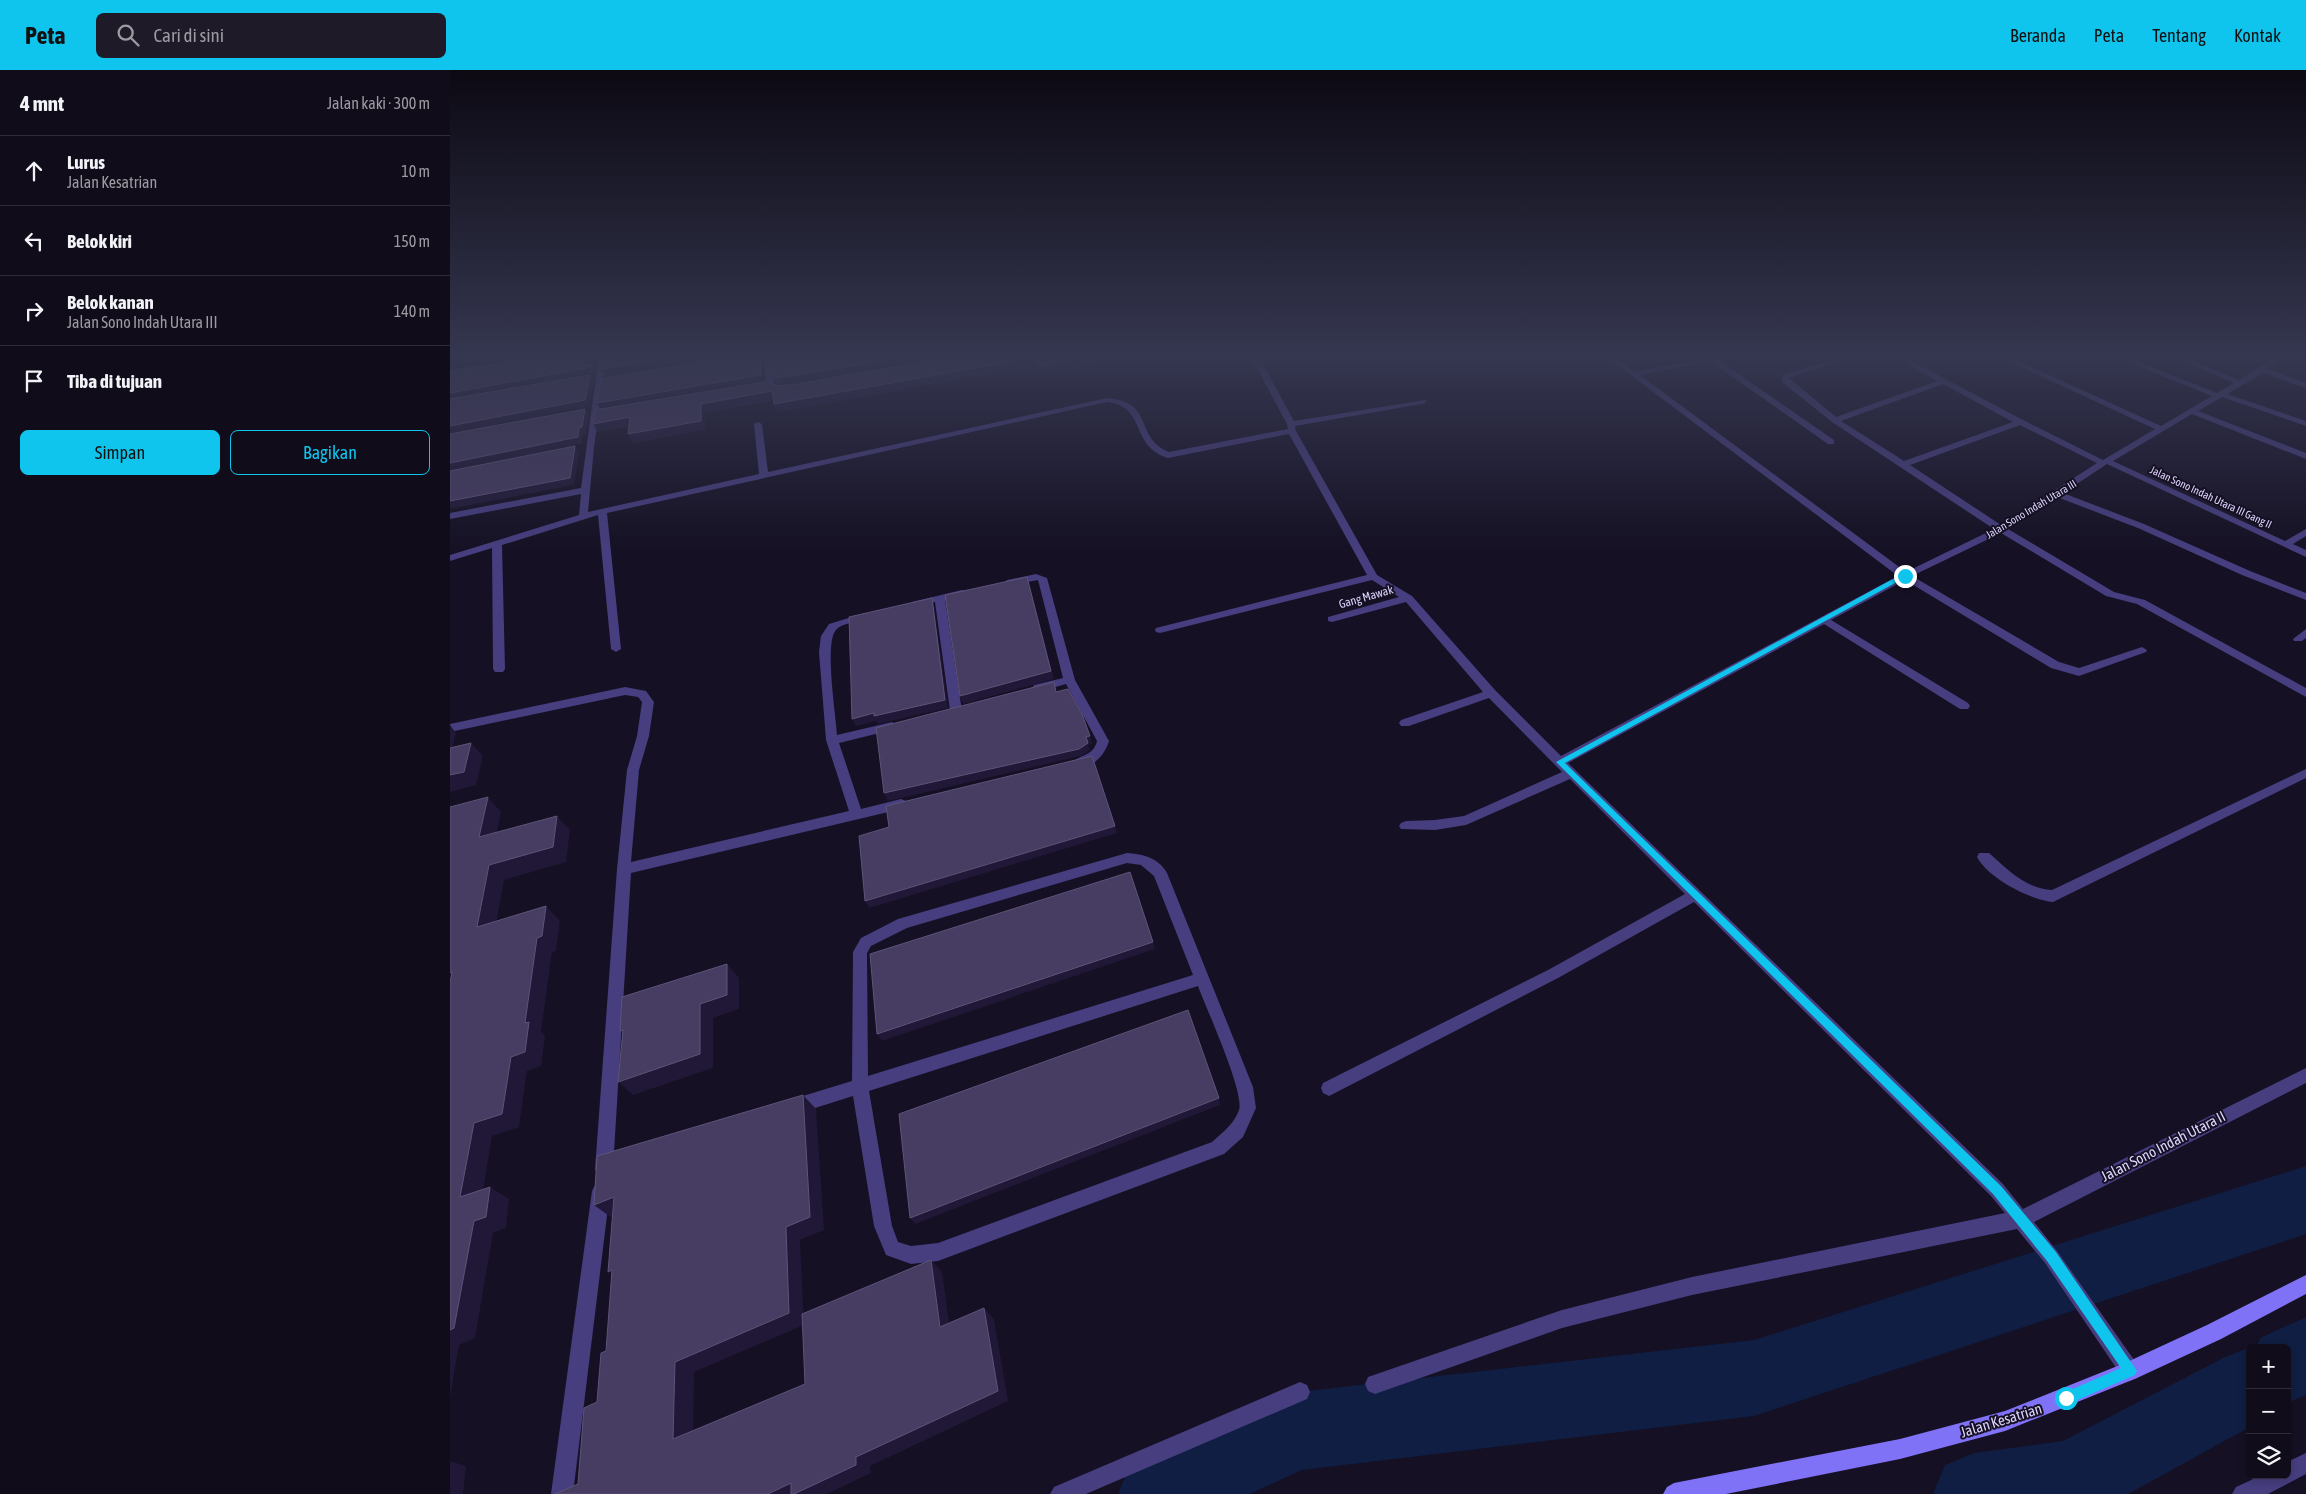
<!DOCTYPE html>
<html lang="id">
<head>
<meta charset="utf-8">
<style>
	body { margin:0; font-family:"Asap Condensed",sans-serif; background:#1e1a27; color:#f1f3f6 }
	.controls { position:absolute; right:15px; bottom:15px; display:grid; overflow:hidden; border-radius:8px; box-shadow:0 2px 8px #0003 }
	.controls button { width:45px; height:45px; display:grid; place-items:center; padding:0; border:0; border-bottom:1px solid #302c39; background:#100c1a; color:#f1f3f6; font:25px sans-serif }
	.stop { position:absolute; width:15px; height:15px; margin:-11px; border:4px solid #0fc4ed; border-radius:50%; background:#fff }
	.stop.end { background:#0fc4ed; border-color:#fff; box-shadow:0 1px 5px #0008 }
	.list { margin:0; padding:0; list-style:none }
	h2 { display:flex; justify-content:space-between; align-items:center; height:65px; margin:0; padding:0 20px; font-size:21px }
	h2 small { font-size:16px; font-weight:400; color:#9c9ba2 }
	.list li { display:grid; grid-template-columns:32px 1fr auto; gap:15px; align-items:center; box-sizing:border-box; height:70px; padding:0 20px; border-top:1px solid #302c39 }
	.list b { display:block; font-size:19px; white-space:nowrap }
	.list p { margin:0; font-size:16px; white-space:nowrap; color:#9c9ba2 }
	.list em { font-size:16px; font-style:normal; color:#9c9ba2 }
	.actions { display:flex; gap:10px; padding:15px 20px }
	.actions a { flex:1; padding:11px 0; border:1px solid #0fc4ed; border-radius:8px; text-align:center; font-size:18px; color:#0fc4ed }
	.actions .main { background:#0fc4ed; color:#111 }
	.icon { flex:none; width:28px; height:28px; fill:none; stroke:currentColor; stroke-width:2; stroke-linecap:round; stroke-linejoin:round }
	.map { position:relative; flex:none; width:1856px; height:1424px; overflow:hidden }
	header { display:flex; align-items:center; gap:30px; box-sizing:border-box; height:70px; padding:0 25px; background:#0fc4ed; color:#111 }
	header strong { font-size:24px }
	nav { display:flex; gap:28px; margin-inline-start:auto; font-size:18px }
	.search { width:350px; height:45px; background:#1e1a27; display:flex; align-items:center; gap:12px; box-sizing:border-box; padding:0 18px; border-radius:8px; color:#9c9ba2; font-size:19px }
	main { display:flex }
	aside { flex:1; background:#100c1a }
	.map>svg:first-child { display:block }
</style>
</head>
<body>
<header>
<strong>Peta</strong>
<div class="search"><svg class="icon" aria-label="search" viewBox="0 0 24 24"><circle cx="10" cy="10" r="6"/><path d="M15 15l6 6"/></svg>Cari di sini</div>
<nav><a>Beranda</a><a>Peta</a><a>Tentang</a><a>Kontak</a></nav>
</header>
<main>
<aside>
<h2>4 mnt<small>Jalan kaki · 300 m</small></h2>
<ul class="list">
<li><svg class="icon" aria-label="ahead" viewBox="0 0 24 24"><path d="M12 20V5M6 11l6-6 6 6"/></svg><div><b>Lurus</b><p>Jalan Kesatrian</p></div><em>10 m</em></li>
<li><svg class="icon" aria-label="left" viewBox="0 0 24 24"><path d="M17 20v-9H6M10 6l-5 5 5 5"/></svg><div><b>Belok kiri</b></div><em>150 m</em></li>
<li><svg class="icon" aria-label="right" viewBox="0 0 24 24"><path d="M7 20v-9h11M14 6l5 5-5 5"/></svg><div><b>Belok kanan</b><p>Jalan Sono Indah Utara III</p></div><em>140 m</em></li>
<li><svg class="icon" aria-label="arrive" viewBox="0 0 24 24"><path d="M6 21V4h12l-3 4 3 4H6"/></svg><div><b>Tiba di tujuan</b></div></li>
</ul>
<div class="actions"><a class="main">Simpan</a><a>Bagikan</a></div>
</aside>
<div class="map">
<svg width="1856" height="1424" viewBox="0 0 1856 1424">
	<rect width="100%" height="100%" fill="#151023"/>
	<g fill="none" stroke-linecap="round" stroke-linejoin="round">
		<g fill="#0f1e42" fill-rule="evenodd">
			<path d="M 1856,1096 L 1856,1164 L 1304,1346 L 852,1400 L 800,1424 L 668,1424 L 680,1395 L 848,1322 L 1304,1270 Z"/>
			<path d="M 1856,1247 L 1856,1325 L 1837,1333 L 1837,1278 L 1806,1278 L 1810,1268 Z"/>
			<path d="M 1800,1277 L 1803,1278 L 1800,1278 L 1800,1357 L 1678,1424 L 1483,1424 L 1495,1395 L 1524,1383 L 1613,1371 L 1773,1288 Z"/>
		</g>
		<g fill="#463e7f" fill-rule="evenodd">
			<path d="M 149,285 L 157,285 L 144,377 L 138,442 L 309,404 L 304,354 L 308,352 L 312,354 L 318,402 L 657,328 C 706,332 683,367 719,382 L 838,359 L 837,354 L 800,285 L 808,285 L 844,351 L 975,330 L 976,332 L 972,334 L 845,356 L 846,361 L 927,505 L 962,526 L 1045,620 L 1111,686 L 1448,506 L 1154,285 L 1162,285 L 1185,302 L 1253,289 L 1257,285 L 1265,285 L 1264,287 L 1384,370 L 1384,374 L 1378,374 L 1260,291 L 1190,305 L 1456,502 L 1544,459 L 1382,352 L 1332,312 L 1333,305 L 1396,285 L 1407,285 L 1339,308 L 1386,347 L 1487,311 L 1441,285 L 1450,285 L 1573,350 L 1653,390 L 1705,359 L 1545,285 L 1555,285 L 1711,356 L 1762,326 L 1661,285 L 1671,285 L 1767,323 L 1784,313 L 1718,285 L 1728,285 L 1789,310 L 1828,285 L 1837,285 L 1818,299 L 1856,313 L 1856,318 L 1813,303 L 1777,324 L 1856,351 L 1856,356 L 1772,327 L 1748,341 L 1856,383 L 1856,389 L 1742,344 L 1663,391 L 1835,471 L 1856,459 L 1856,466 L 1843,474 L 1856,480 L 1856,487 L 1657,394 L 1613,423 L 1694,454 L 1800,501 L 1856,523 L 1856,530 L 1792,505 L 1688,458 L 1607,427 L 1558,459 L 1664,522 L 1695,530 L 1856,618 L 1856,627 L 1687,534 L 1656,526 L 1551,463 L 1462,506 L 1609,592 L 1629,598 L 1692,577 L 1697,580 L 1696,582 L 1629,606 L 1601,598 L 1455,510 L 1381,550 L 1518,633 L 1520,636 L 1518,639 L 1510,639 L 1374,554 L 1118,693 L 1553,1114 L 1573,1139 L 1856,998 L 1856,1013 L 1584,1152 L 1607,1181 L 1687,1294 L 1690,1301 L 1687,1308 L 1680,1311 L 1673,1308 L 1595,1193 L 1567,1159 L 1242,1225 L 1112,1258 L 925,1324 L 918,1321 L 915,1314 L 918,1307 L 1112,1240 L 1242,1207 L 1555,1143 L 1541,1126 L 1244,832 L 1108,908 L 885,1023 L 879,1026 L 873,1023 L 871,1018 L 873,1013 L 1098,900 L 1235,824 L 1120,709 L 1016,755 L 985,760 L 951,759 L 949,756 L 951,753 L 956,751 L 985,750 L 1014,746 L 1112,702 L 1039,628 L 959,656 L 951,656 L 949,653 L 951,650 L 1033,622 L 956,532 L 882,552 L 878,551 L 878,547 L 949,527 L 922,510 L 710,563 L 706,562 L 705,560 L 706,558 L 917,505 L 839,364 L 718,388 C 679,376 697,336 657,332 L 157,443 L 171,579 L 166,582 L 161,579 L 148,445 L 52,475 L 55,599 L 53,602 L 45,602 L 43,599 L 42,478 L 0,491 L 0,485 L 129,445 L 131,424 L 0,449 L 0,443 L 131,418 ZM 1493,314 L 1563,352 L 1454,391 L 1391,351 ZM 1570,355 L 1647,393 L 1551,455 L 1460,395 Z"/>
			<path d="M 314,285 L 322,285 L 324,314 L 337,318 L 337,322 L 323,321 L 316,315 Z"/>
			<path d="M 586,504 L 597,508 L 625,610 L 659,671 C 655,686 639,702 623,697 L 621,694 C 629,684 643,687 647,671 L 616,614 L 588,622 L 582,618 L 584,615 L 613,608 L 588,510 L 561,515 L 556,512 L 557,510 Z"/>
			<path d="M 512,520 L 516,521 L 516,525 L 495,530 L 512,641 L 506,645 L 500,641 L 485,532 L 466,537 L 461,534 L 462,532 Z"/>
			<path d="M 415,543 L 419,544 L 419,548 C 410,551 392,553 386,560 C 374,573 386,645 387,665 L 442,652 L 448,656 L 442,660 L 389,673 L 411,739 L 451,729 L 456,731 L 457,734 L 456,737 L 451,739 L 181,803 L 163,1099 L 160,1105 L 154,1107 L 148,1105 L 145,1099 L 167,799 L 177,700 L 187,666 L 192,632 L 188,627 L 175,625 L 0,662 L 0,654 L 175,617 L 196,621 L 204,632 L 199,666 L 189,700 L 181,792 L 399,741 L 376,670 L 369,582 L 371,566 L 379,554 Z"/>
			<path d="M 1856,559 L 1856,568 L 1852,571 L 1844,571 L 1843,569 Z"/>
			<path d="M 1856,699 L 1856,708 L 1603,832 C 1580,830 1538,808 1527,787 L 1529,783 L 1539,783 C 1557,799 1576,819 1602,820 Z"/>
			<path d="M 677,783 C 693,784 709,788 717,803 L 803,1017 L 806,1038 L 793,1067 L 774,1084 L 488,1191 L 461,1194 L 436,1185 L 424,1156 L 403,1026 L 343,1045 L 337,1042 L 335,1037 L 337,1032 L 343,1029 L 402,1011 L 403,882 L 411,868 L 448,849 ZM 677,793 L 691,795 L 704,806 L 743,905 L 418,1006 L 417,883 L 421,876 L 457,858 ZM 748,916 C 756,938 795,1023 789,1040 C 784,1054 773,1062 762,1072 L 488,1173 L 461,1176 L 448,1172 L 442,1156 L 419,1021 Z"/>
			<path d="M 151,1112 L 157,1115 L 160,1121 L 123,1424 L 101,1424 L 142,1121 L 145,1115 Z"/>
			<path d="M 850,1312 L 857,1315 L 860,1322 L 857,1329 L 636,1424 L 600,1424 L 604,1417 Z"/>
			<path d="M 1856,1383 L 1856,1404 L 1818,1424 L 1782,1424 L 1786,1417 L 1812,1405 L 1837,1405 L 1837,1392 Z"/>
		</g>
		<path fill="#8072f6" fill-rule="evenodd" d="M 1856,1205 L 1856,1224 L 1771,1269 L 1687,1308 L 1555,1361 L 1450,1389 L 1276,1424 L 1213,1424 L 1217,1417 L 1224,1413 L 1450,1369 L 1555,1341 L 1675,1293 L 1757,1255 Z"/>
	</g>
	<path fill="#352a50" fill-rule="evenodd" d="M 321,285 L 686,285 L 593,304 L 589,295 L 327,342 L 323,330 L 255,343 L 255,359 L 183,373 L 179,356 L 148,362 L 143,354 L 151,339 L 147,333 L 312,288 L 314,311 L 228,326 L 330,315 L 326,313 L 322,305 ZM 384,307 L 348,314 L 342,314 Z"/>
	<g fill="#201836">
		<path d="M 132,285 L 136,285 L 137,286 L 135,298 L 141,294 L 145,301 L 144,303 L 0,331 L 0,323 L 131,296 Z"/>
		<path d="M 236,285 L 289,285 L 155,307 L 151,299 Z"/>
		<path d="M 310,285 L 311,285 L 312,288 L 314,311 L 151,340 L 147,333 Z"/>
		<path d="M 468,285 L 519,285 L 331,316 L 328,308 Z"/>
		<path d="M 645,285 L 686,285 L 593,304 L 591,296 Z"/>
		<path d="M 587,287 L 589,295 L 327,342 L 324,334 Z"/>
		<path d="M 140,305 L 144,311 L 139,336 L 0,364 L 0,356 Z"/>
		<path d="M 322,321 L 326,329 L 255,343 L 255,359 L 183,373 L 178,364 L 251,334 Z"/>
		<path d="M 135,339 L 139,345 L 136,364 L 133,365 L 132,374 L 0,401 L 0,393 L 129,358 Z"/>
		<path d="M 180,347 L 184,355 L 148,362 L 143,354 Z"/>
		<path d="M 125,376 L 129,383 L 124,415 L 0,439 L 0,431 Z"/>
		<path d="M 577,507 L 604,609 L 513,634 L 510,626 Z"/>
		<path d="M 482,528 L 484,535 L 498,638 L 428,654 L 426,651 L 406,656 L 402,649 Z"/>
		<path d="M 0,655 L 6,663 L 0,687 Z"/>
		<path d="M 640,666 L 642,674 L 638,675 L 640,680 L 631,686 L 438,731 L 434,723 Z"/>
		<path d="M 21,673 L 33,686 L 26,715 L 0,722 L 0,705 Z"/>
		<path d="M 38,727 L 51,742 L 43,782 L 29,767 Z"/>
		<path d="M 107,746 L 120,760 L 116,792 L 54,810 L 43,871 L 27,857 L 39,795 Z"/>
		<path d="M 665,756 L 667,763 L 419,838 L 415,831 Z"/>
		<path d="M 96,836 L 110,851 L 106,881 L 102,882 L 91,962 L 95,966 L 91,996 L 77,1001 L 69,1057 L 42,1066 L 30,1139 L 10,1127 L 24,1053 L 61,987 L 75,953 L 87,868 Z"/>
		<path d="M 703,872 L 705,879 L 432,971 L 427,964 Z"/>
		<path d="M 277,894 L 289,908 L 289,939 L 263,948 L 263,998 L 183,1025 L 168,1012 L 250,934 Z"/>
		<path d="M 353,1025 L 366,1039 L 374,1160 L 350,1170 L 354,1255 L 244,1302 L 243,1378 L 223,1369 L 225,1292 L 336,1157 Z"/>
		<path d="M 769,1028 L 770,1035 L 465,1154 L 460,1148 Z"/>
		<path d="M 40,1117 L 59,1129 L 56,1158 L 43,1163 L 25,1268 L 9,1275 L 0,1328 L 0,1260 L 24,1151 Z"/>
		<path d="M 164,1127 L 162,1148 L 144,1135 Z"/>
		<path d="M 481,1190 L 492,1202 L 501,1268 L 490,1257 Z"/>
		<path d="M 534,1238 L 544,1249 L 558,1331 L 420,1396 L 421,1403 L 377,1424 L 318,1424 L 341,1413 L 406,1387 Z"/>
		<path d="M 0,1391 L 16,1396 L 13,1424 L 0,1424 Z"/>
	</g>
	<g fill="#473c62" stroke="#5e547a">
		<path d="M 98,285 L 132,285 L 131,296 L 141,294 L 141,297 L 0,323 L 0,301 Z"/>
		<path d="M 188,285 L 236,285 L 151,299 L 152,291 Z"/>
		<path d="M 292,285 L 310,285 L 311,305 L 147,333 L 151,309 Z"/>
		<path d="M 321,285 L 468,285 L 328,308 L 322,305 Z"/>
		<path d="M 510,285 L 645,285 L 591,296 L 587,287 L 324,334 L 322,321 L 251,334 L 251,351 L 178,364 L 180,347 L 143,354 L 145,340 L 315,312 L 327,316 L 348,314 Z"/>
		<path d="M 140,305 L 135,330 L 0,356 L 0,329 Z"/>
		<path d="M 135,339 L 132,357 L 129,358 L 128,367 L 0,393 L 0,364 Z"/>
		<path d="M 125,376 L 120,408 L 0,431 L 0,401 Z"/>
		<path d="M 577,507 L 601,601 L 510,626 L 495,525 Z"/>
		<path d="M 482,528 L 495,630 L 424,646 L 424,643 L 402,649 L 399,547 Z"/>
		<path d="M 604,612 L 606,622 L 618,619 L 632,644 L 640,666 L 636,667 L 638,673 L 629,679 L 434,723 L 426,658 Z"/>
		<path d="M 21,673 L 14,702 L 0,705 L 0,678 Z"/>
		<path d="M 642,686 L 665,756 L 415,831 L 409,766 L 439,757 L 436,736 Z"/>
		<path d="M 38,727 L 29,767 L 107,746 L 103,777 L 39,795 L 27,857 L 96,836 L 92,866 L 87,868 L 75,953 L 79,952 L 75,982 L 61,987 L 52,1044 L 24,1053 L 10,1127 L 40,1117 L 36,1147 L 24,1151 L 4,1258 L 0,1260 L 0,912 L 2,902 L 0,903 L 0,737 Z"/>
		<path d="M 680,802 L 703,872 L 427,964 L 420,884 Z"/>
		<path d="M 277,894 L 277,925 L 250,934 L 250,984 L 168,1012 L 173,960 L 170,961 L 172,927 Z"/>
		<path d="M 738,940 L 769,1028 L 460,1148 L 449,1044 Z"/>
		<path d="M 353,1025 L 360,1147 L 336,1157 L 339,1243 L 225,1292 L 223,1369 L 355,1314 L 352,1244 L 481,1190 L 490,1257 L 534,1238 L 548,1321 L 406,1387 L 406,1395 L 344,1424 L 341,1424 L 341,1413 L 318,1424 L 105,1424 L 128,1414 L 134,1338 L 147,1332 L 151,1283 L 156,1281 L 162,1200 L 158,1202 L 164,1127 L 144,1135 L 147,1086 Z"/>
	</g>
	<linearGradient id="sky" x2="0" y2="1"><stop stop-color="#0c0913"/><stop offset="0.59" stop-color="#353750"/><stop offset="1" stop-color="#353750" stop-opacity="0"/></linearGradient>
	<rect width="1856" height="484" fill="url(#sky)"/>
	<path fill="#0fc4ed" d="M 1452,504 L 1458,506 L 1115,693 L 1551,1116 L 1606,1182 L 1687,1301 L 1685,1305 L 1616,1335 L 1611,1333 L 1609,1328 L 1611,1324 L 1671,1298 L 1597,1191 L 1543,1124 L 1106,692 Z"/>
	<g text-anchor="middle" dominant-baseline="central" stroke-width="4" stroke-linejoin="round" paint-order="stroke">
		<g font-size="11" fill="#dcd4fc" stroke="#151023">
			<text transform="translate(1761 427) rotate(25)">Jalan Sono Indah Utara III Gang II</text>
			<text transform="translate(1581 439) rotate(-31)">Jalan Sono Indah Utara III</text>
		</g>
		<g font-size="12" fill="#dcd4fc" stroke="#151023">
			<text transform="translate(916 527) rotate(-16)">Gang Mawak</text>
		</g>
		<g font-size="15" fill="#dcd4fc" stroke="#151023">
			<text transform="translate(1713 1076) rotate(-27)">Jalan Sono Indah Utara II</text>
			<text transform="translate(1551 1350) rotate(-17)">Jalan Kesatrian</text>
		</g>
	</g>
</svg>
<div class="controls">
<button>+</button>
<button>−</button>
<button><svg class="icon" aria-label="layers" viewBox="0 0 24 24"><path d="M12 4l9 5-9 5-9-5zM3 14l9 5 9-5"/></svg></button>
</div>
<div class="stop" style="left:1616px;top:1328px"></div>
<div class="stop end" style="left:1455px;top:506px"></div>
</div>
</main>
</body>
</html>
